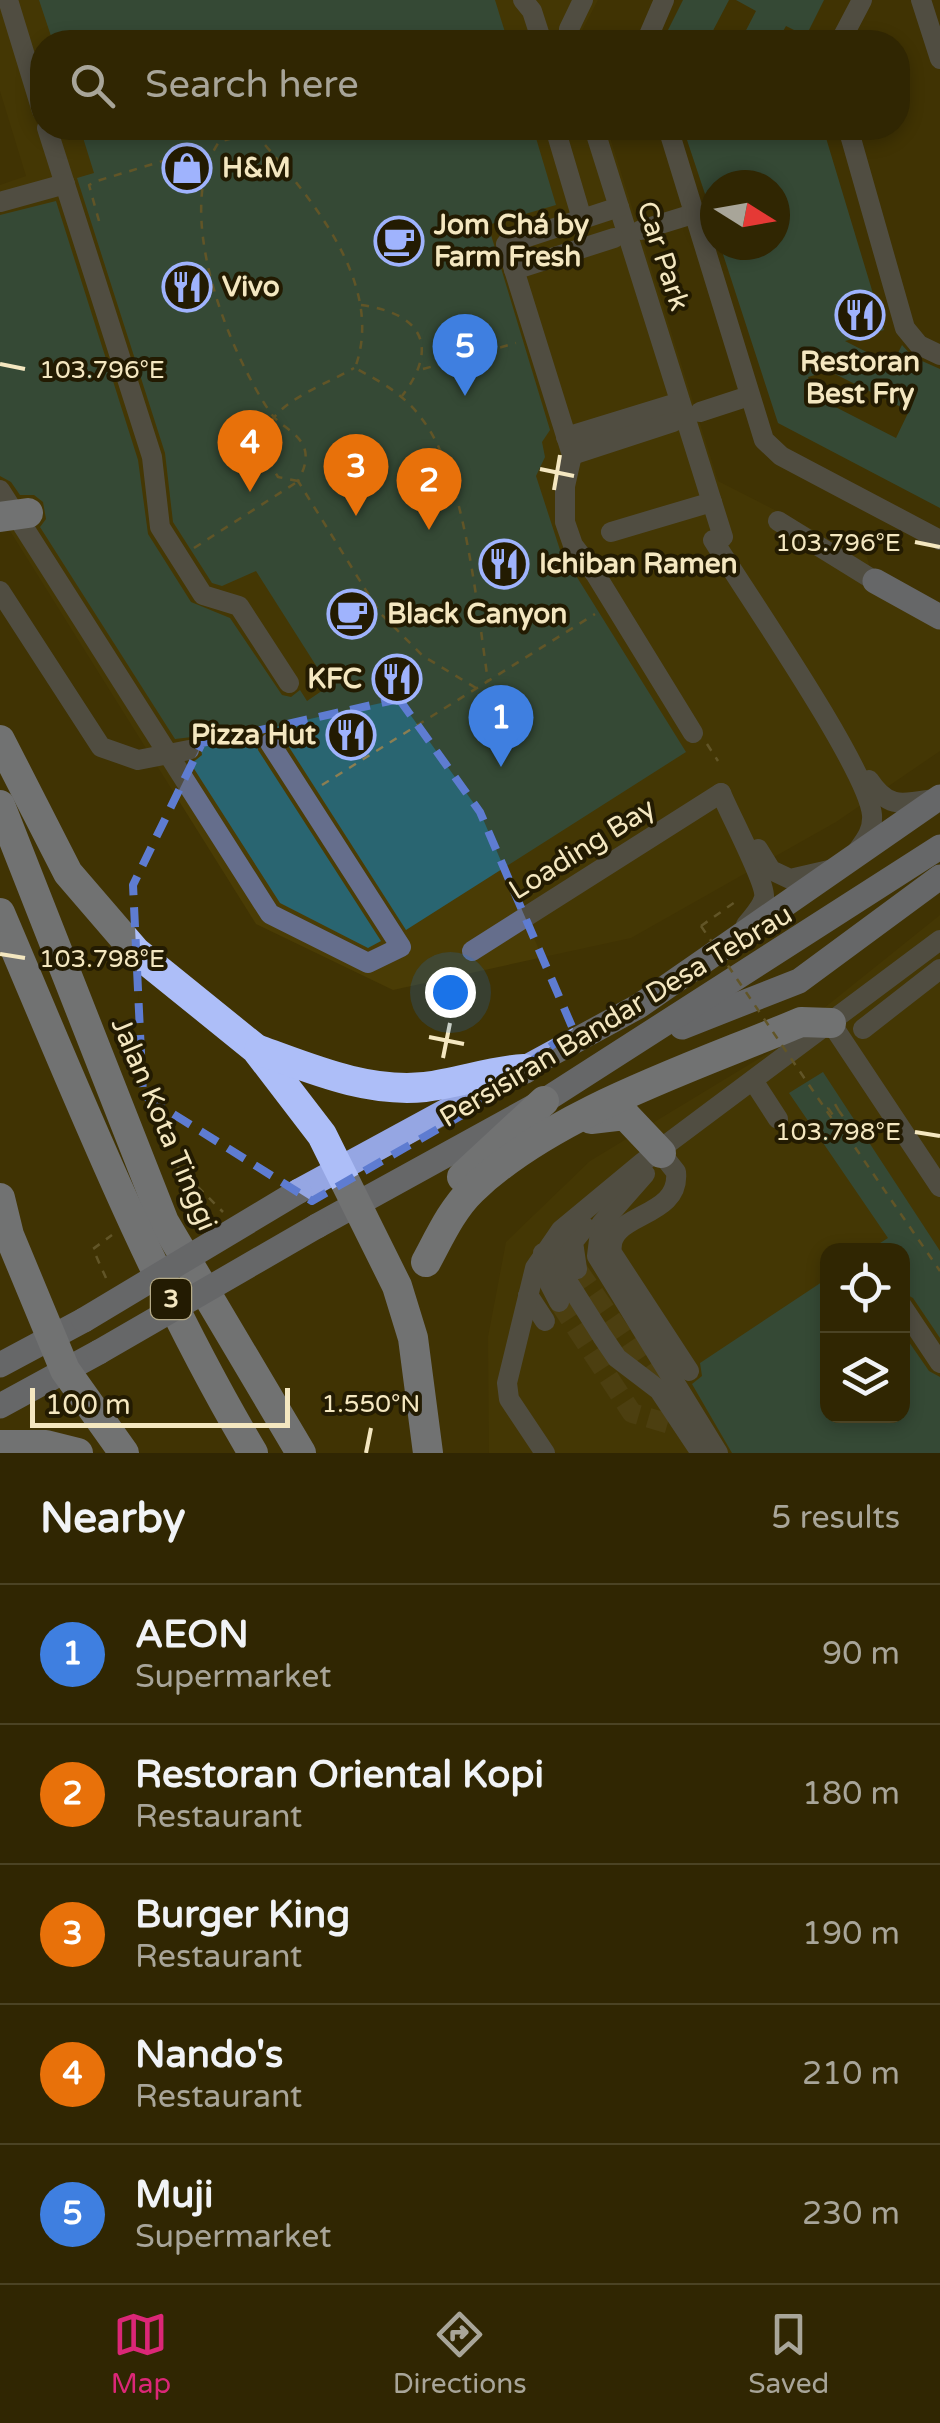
<!DOCTYPE html>
<html lang="en">
<head>
<meta charset="utf-8">
<style>
	body { margin:0; font-family:"Varela Round",sans-serif; background:#382e0c; color:#f1f3f6 }
	.controls { position:absolute; right:30px; bottom:30px; display:grid; overflow:hidden; border-radius:20px; box-shadow:0 5px 15px #0003 }
	.controls button { width:90px; height:90px; display:grid; place-items:center; padding:0; border:0; border-bottom:2px solid #4b4324; background:#302602; color:#f1f3f6; font:50px sans-serif }
	.compass { position:absolute; left:700px; top:170px; width:90px; height:90px; border-radius:50%; background:#302602; box-shadow:0 5px 15px #0003; rotate:101deg }
	.scale { position:absolute; left:30px; bottom:25px; width:260px; box-sizing:border-box; padding-left:10px; border:5px solid #f4e7c0; border-top:0; font-size:28px; line-height:35px; white-space:nowrap; color:#f4e7c0; -webkit-text-stroke:8px #231b02; paint-order:stroke }
	.you { position:absolute; left:450px; top:992px; width:35px; height:35px; margin:-25px; border:8px solid #fff; border-radius:50%; background:#1a73e8; box-shadow:0 0 0 15px #1a73e833 }
	.badge { display:grid; place-items:center; width:65px; height:65px; border-radius:50%; background:#db2777; color:#fff; font-size:32px; font-weight:700 }
	.pin { position:absolute; translate:-50% -82px; filter:drop-shadow(0 2px 5px #0008) }
	.pin::after { content:''; position:absolute; top:52px; width:35px; height:30px; background:inherit; clip-path:polygon(0 0,100% 0,50% 100%) }
	.list { margin:0; padding:0; list-style:none }
	h2 { display:flex; justify-content:space-between; align-items:center; height:130px; margin:0; padding:0 40px; font-size:42px }
	h2 small { font-size:32px; font-weight:400; color:#a8a599 }
	.list li { display:grid; grid-template-columns:65px 1fr auto; gap:30px; align-items:center; box-sizing:border-box; height:140px; padding:0 40px; border-top:2px solid #4b4324 }
	.list b { display:block; font-size:38px; white-space:nowrap }
	.list p { margin:0; font-size:32px; white-space:nowrap; color:#a8a599 }
	.list em { font-size:32px; font-style:normal; color:#a8a599 }
	.icon { flex:none; width:55px; height:55px; fill:none; stroke:currentColor; stroke-width:2; stroke-linecap:round; stroke-linejoin:round }
	.map { position:relative; flex:none; width:940px; height:1453px; overflow:hidden }
	.search { position:absolute; background:#302602; box-shadow:0 5px 15px #0003; left:30px; right:30px; top:30px; height:110px; display:flex; align-items:center; gap:25px; box-sizing:border-box; padding:0 35px; border-radius:40px; color:#a8a599; font-size:38px }
	.sheet { height:830px; background:#302602 }
	nav { display:flex; justify-content:space-around; align-items:center; box-sizing:border-box; height:140px; border-top:2px solid #4b4324; background:#302602; font-size:28px; color:#a8a599 }
	nav a { display:grid; justify-items:center; gap:5px }
	nav .on { color:#db2777 }
	.map>svg:first-child { display:block }
</style>
</head>
<body>
<div class="map">
<svg width="940" height="1453" viewBox="0 0 940 1453">
	<rect width="100%" height="100%" fill="#403303"/>
	<g fill="#4a3c05" fill-rule="evenodd">
		<path d="M 0,0 L 598,0 L 579,36 L 581,42 L 42,42 L 42,128 L 607,128 L 718,481 L 867,557 L 870,568 L 940,607 L 940,751 L 836,822 L 631,938 L 393,990 L 256,924 L 0,515 L 0,185 L 26,176 L 0,91 Z"/>
		<path d="M 940,915 L 940,1453 L 489,1453 L 488,1337 L 506,1242 L 590,1161 L 768,1053 ZM 828,1250 L 902,1250 L 902,1416 L 828,1416 Z"/>
	</g>
	<g fill="#296571" fill-rule="evenodd">
		<path d="M 39,0 L 495,0 L 508,42 L 53,42 Z"/>
		<path d="M 683,0 L 729,0 L 707,42 L 662,42 Z"/>
		<path d="M 736,0 L 824,0 L 806,36 L 786,26 L 777,42 L 740,42 L 756,11 Z"/>
		<path d="M 80,128 L 533,128 L 556,205 L 488,225 L 550,430 L 542,442 L 545,457 L 536,476 L 560,550 L 686,752 L 406,930 L 282,736 L 263,731 L 257,738 L 258,750 L 381,941 L 368,948 L 280,903 L 191,764 L 202,755 L 200,742 L 192,737 L 175,739 L 40,527 L 46,519 L 43,502 L 34,495 L 20,495 L 11,482 L 0,476 L 0,215 L 56,201 L 138,460 L 148,534 L 191,602 L 230,618 L 282,695 L 291,697 L 300,690 L 307,701 L 329,686 L 256,571 L 222,586 L 212,583 L 173,522 L 165,453 L 77,178 L 94,173 Z"/>
		<path d="M 683,128 L 823,128 L 884,330 L 845,341 L 892,365 L 902,345 L 913,357 L 940,369 L 940,508 L 778,423 L 720,245 L 775,245 L 775,185 L 715,185 L 712,215 ZM 829,371 L 909,411 L 896,438 L 814,396 L 808,377 Z"/>
		<path d="M 823,1072 L 940,1251 L 940,1338 L 913,1298 L 902,1292 L 902,1250 L 869,1250 L 888,1238 L 789,1093 Z"/>
		<path d="M 828,1278 L 828,1416 L 902,1416 L 902,1332 L 929,1371 L 940,1377 L 940,1453 L 732,1453 L 692,1384 L 702,1376 L 700,1363 Z"/>
	</g>
	<g fill="none" stroke-linecap="round" stroke-linejoin="round">
		<g stroke="#5b4e1f" stroke-width="20" stroke-dasharray="20 10" stroke-linecap="butt">
			<path d="M 577,1269 L 658,1387"/>
			<path d="M 559,1302 L 632,1413 L 670,1424"/>
		</g>
		<g stroke="#8b7e52" stroke-width="2.5" stroke-dasharray="8 8" stroke-linecap="butt">
			<path d="M 99,221 L 89,185 L 97,181 L 166,160 L 200,184"/>
			<path d="M 361,305 C 420,313 441,345 402,396"/>
			<path d="M 423,369 L 516,343"/>
			<path d="M 298,481 L 278,477 C 236,413 307,395 354,368"/>
			<path d="M 194,548 L 297,482"/>
			<path d="M 476,688 L 423,656 L 380,613 L 298,481 C 304,470 309,457 303,445 C 295,430 278,425 270,412 C 228,350 172,210 219,142 L 254,132 C 305,192 387,281 355,368 C 381,382 404,394 422,419 C 466,476 477,609 488,681"/>
			<path d="M 707,744 L 718,761"/>
			<path d="M 322,785 L 595,614"/>
			<path d="M 701,926 L 735,902"/>
			<path d="M 839,1111 L 835,1104 L 828,1108 L 940,1271"/>
			<path d="M 175,1164 L 223,1212"/>
			<path d="M 106,1278 L 93,1249 L 112,1235"/>
		</g>
		<g stroke="#656e8c" stroke-width="20">
			<path d="M 8,0 L 42,111"/>
			<path d="M 523,0 L 532,11 L 542,42"/>
			<path d="M 921,0 L 940,59"/>
			<path d="M 569,42 L 569,29 L 583,0"/>
			<path d="M 646,42 L 664,0"/>
			<path d="M 840,42 L 862,0"/>
			<path d="M 47,128 L 152,457 L 160,527 L 203,595 L 239,606 L 289,683"/>
			<path d="M 555,128 L 582,219"/>
			<path d="M 594,128 L 723,537"/>
			<path d="M 668,128 L 764,440 L 781,456 L 940,540"/>
			<path d="M 848,128 L 905,328 L 919,345 L 940,355"/>
			<path d="M 0,202 L 65,184"/>
			<path d="M 619,207 L 506,244 L 572,455 L 565,486 L 565,522 L 573,545 L 596,575 L 693,733"/>
			<path d="M 641,230 L 693,214"/>
			<path d="M 514,270 L 614,238"/>
			<path d="M 700,412 L 749,396"/>
			<path d="M 566,437 L 680,402"/>
			<path d="M 572,455 L 673,422"/>
			<path d="M 0,490 L 270,914 L 368,963 L 401,947 L 270,743"/>
			<path d="M 778,521 L 875,581"/>
			<path d="M 611,532 L 712,502"/>
			<path d="M 713,540 C 744,590 868,769 872,815 C 873,830 866,839 858,850"/>
			<path d="M 0,591 L 101,747 L 138,760 L 189,750"/>
			<path d="M 869,780 C 888,809 902,804 933,799"/>
			<path d="M 721,793 C 729,813 767,884 764,898 C 761,909 752,917 746,925"/>
			<path d="M 758,849 L 771,870 L 790,879 L 829,870"/>
			<path d="M 472,951 L 721,793"/>
			<path d="M 831,1023 L 940,1187"/>
			<path d="M 863,1029 L 940,969"/>
			<path d="M 754,1082 L 778,1119"/>
			<path d="M 661,1153 L 676,1172 C 681,1220 605,1212 612,1253 L 689,1371"/>
			<path d="M 645,1174 L 601,1224 L 597,1256 L 718,1453"/>
			<path d="M 561,1231 L 559,1268 L 602,1336 L 617,1358 L 659,1390 L 701,1453"/>
			<path d="M 543,1253 L 546,1277 L 559,1302"/>
			<path d="M 577,1269 L 573,1242 L 585,1227"/>
			<path d="M 528,1295 L 545,1321"/>
			<path d="M 902,1306 L 940,1363"/>
			<path d="M 545,1453 L 509,1399 L 507,1383 L 535,1268 L 561,1230 L 643,1162 L 940,940"/>
		</g>
		<g stroke="#95a6e3" stroke-width="25">
			<path d="M 875,581 L 940,617"/>
			<path d="M 682,1027 L 799,981 L 940,877"/>
			<path d="M 299,1191 L 639,1006 L 940,797"/>
			<path d="M 317,1226 L 544,1101 L 940,847"/>
			<path d="M 0,1365 L 84,1320"/>
			<path d="M 0,1406 L 99,1352"/>
		</g>
		<g stroke="#adbef8" stroke-width="30">
			<path d="M 0,740 L 68,873 L 136,952 L 256,1049 L 322,1135 L 397,1286 L 413,1338 L 428,1453"/>
			<path d="M 0,805 L 164,1222 L 301,1453"/>
			<path d="M 0,913 C 78,1096 151,1281 253,1453"/>
			<path d="M 259,1050 C 312,1069 367,1093 425,1087 C 459,1083 490,1071 524,1069"/>
			<path d="M 591,1119 L 625,1115 L 661,1153"/>
			<path d="M 462,1177 L 544,1101"/>
			<path d="M 0,1198 L 9,1235 L 65,1370 L 124,1453"/>
			<path d="M 426,1262 C 439,1238 452,1209 472,1190 C 553,1112 697,1066 801,1022 L 831,1023"/>
			<path d="M 0,1445 L 46,1445 L 78,1453"/>
		</g>
		<path stroke="#8b7e52" stroke-width="2.5" stroke-dasharray="8 8" stroke-linecap="butt" d="M 701,926 L 841,1132 L 850,1126 L 839,1111"/>
		<g stroke="#95a6e3" stroke-width="25">
			<path d="M 84,1320 L 299,1191"/>
			<path d="M 99,1352 L 317,1226"/>
		</g>
		<path stroke="#adbef8" stroke-width="30" d="M 0,517 L 28,513"/>
	</g>
	<path d="M0 0H940V1453H0ZM 399,699 L 480,812 L 573,1029 L 464,1114 L 312,1201 L 143,1095 L 133,885 L 202,743 Z" fill="#403303" fill-opacity=".55" fill-rule="evenodd"/>
	<path fill="none" stroke="#5e7cd1" stroke-width="8" stroke-dasharray="20 12" stroke-linejoin="round" d="M 399,699 L 480,812 L 573,1029 L 464,1114 L 312,1201 L 143,1095 L 133,885 L 202,743 Z"/>
	<path fill="none" stroke="#f4e7c0" stroke-width="4" d="M 0,364 L 25,369M 540,469 L 574,476M 554,490 L 560,455M 915,542 L 940,547M 0,954 L 25,958M 429,1037 L 464,1044M 443,1058 L 450,1023M 915,1132 L 940,1136M 366,1453 L 371,1428"/>
	<defs>
		<g id="shop-ring" transform="scale(2.5)"><circle r="9.5" fill="#231b02" stroke="#9fb3fd" stroke-width="1.5"/><path d="M-5-2.5h2.3a2.7 3.5 0 0 1 5.4 0H5L5.5 6h-11ZM-1.5-2.5h3a1.5 2.3 0 0 0-3 0Z" fill="#9fb3fd"/></g>
		<g id="cafe-ring" transform="scale(2.5)"><circle r="9.5" fill="#231b02" stroke="#9fb3fd" stroke-width="1.5"/><path d="M-5.5-4.5H6V0H3Q3 3.5 0 3.5H-2.5Q-5.5 3.5-5.5 0ZM3-3.2v2h1.7v-2ZM-6 4.5H4V6H-6Z" fill="#9fb3fd"/></g>
		<g id="restaurant-ring" transform="scale(2.5)"><circle r="9.5" fill="#231b02" stroke="#9fb3fd" stroke-width="1.5"/><path d="M-5-6h1v4h1v-4h1v4h1v-4h1v5L-1.5 .5V6h-2V.5L-5-1ZM5-6V6H3V1.5H1.5Q1.5-4 5-6Z" fill="#9fb3fd"/></g>
	</defs>
	<g fill-rule="evenodd">
		<use href="#shop-ring" x="187" y="168"/>
		<use href="#cafe-ring" x="399" y="241"/>
		<use href="#restaurant-ring" x="187" y="287"/>
		<use href="#restaurant-ring" x="860" y="315"/>
		<use href="#restaurant-ring" x="504" y="564"/>
		<use href="#cafe-ring" x="352" y="614"/>
		<use href="#restaurant-ring" x="397" y="679"/>
		<use href="#restaurant-ring" x="351" y="735"/>
	</g>
	<g text-anchor="middle" dominant-baseline="central" stroke-width="8" stroke-linejoin="round" paint-order="stroke">
		<rect fill="#231b02" stroke="#b5aa87" stroke-width="2.5" x="151" y="1279" width="40" height="40" rx="8"/>
		<g font-size="25" font-weight="bold" fill="#f4e7c0">
			<text x="171" y="1299">3</text>
		</g>
		<g font-size="28" font-weight="bold" fill="#f4e7c0" stroke="#231b02" text-anchor="start">
			<text x="222" y="168">H&amp;M</text>
			<text x="434" y="225">Jom Chá by<tspan x="434" dy="32">Farm Fresh</tspan></text>
			<text x="222" y="287">Vivo</text>
			<text x="860" y="362" text-anchor="middle">Restoran<tspan x="860" dy="32">Best Fry</tspan></text>
			<text x="539" y="564">Ichiban Ramen</text>
			<text x="387" y="614">Black Canyon</text>
			<text x="362" y="679" text-anchor="end">KFC</text>
			<text x="316" y="735" text-anchor="end">Pizza Hut</text>
		</g>
		<g font-size="28" fill="#f4e7c0" stroke="#231b02">
			<text transform="translate(663 256) rotate(72)">Car Park</text>
			<text transform="translate(582 849) rotate(-32)">Loading Bay</text>
			<text transform="translate(616 1016) rotate(-31)">Persisiran Bandar Desa Tebrau</text>
			<text transform="translate(164 1124) rotate(67)">Jalan Kota Tinggi</text>
		</g>
	</g>
	<g font-size="25" text-anchor="middle" fill="#f4e7c0" stroke="#231b02" stroke-width="8" stroke-linejoin="round" paint-order="stroke">
		<text x="102" y="378">103.796°E</text>
		<text x="838" y="551">103.796°E</text>
		<text x="102" y="967">103.798°E</text>
		<text x="838" y="1140">103.798°E</text>
		<text x="371" y="1412">1.550°N</text>
	</g>
</svg>
<div class="controls">
<button><svg class="icon" aria-label="locate" viewBox="0 0 24 24"><circle cx="12" cy="12" r="6"/><path d="M12 2v4M12 18v4M2 12h4M18 12h4"/></svg></button>
<button><svg class="icon" aria-label="layers" viewBox="0 0 24 24"><path d="M12 4l9 5-9 5-9-5zM3 14l9 5 9-5"/></svg></button>
</div>
<svg class="compass" viewBox="-18 -18 36 36"><path d="M0-13l5 13h-10z" fill="#e53935"/><path d="M0 13l5-13h-10z" fill="#a8a599"/></svg>
<div class="scale">100 m</div>
<div class="you"></div>
<div class="pin badge" style="left:501px;top:767px;background:#3f7fe0">1</div>
<div class="pin badge" style="left:429px;top:530px;background:#e8710a">2</div>
<div class="pin badge" style="left:356px;top:516px;background:#e8710a">3</div>
<div class="pin badge" style="left:250px;top:492px;background:#e8710a">4</div>
<div class="pin badge" style="left:465px;top:396px;background:#3f7fe0">5</div>
<div class="search"><svg class="icon" aria-label="search" viewBox="0 0 24 24"><circle cx="10" cy="10" r="6"/><path d="M15 15l6 6"/></svg>Search here</div>
</div>
<section class="sheet">
<h2>Nearby<small>5 results</small></h2>
<ul class="list">
<li><span class="badge" style="background:#3f7fe0">1</span><div><b>AEON</b><p>Supermarket</p></div><em>90 m</em></li>
<li><span class="badge" style="background:#e8710a">2</span><div><b>Restoran Oriental Kopi</b><p>Restaurant</p></div><em>180 m</em></li>
<li><span class="badge" style="background:#e8710a">3</span><div><b>Burger King</b><p>Restaurant</p></div><em>190 m</em></li>
<li><span class="badge" style="background:#e8710a">4</span><div><b>Nando's</b><p>Restaurant</p></div><em>210 m</em></li>
<li><span class="badge" style="background:#3f7fe0">5</span><div><b>Muji</b><p>Supermarket</p></div><em>230 m</em></li>
</ul>
</section>
<nav>
<a class="on"><svg class="icon" aria-label="map" viewBox="0 0 24 24"><path d="M3 6l6-2 6 2 6-2v14l-6 2-6-2-6 2zM9 4v14M15 6v14"/></svg>Map</a>
<a><svg class="icon" aria-label="directions" viewBox="0 0 24 24"><path d="M12 3l9 9-9 9-9-9zM9 14v-3h6M13 9l2 2-2 2"/></svg>Directions</a>
<a><svg class="icon" aria-label="saved" viewBox="0 0 24 24"><path d="M7 4h10v16l-5-4-5 4z"/></svg>Saved</a>
</nav>
</body>
</html>
